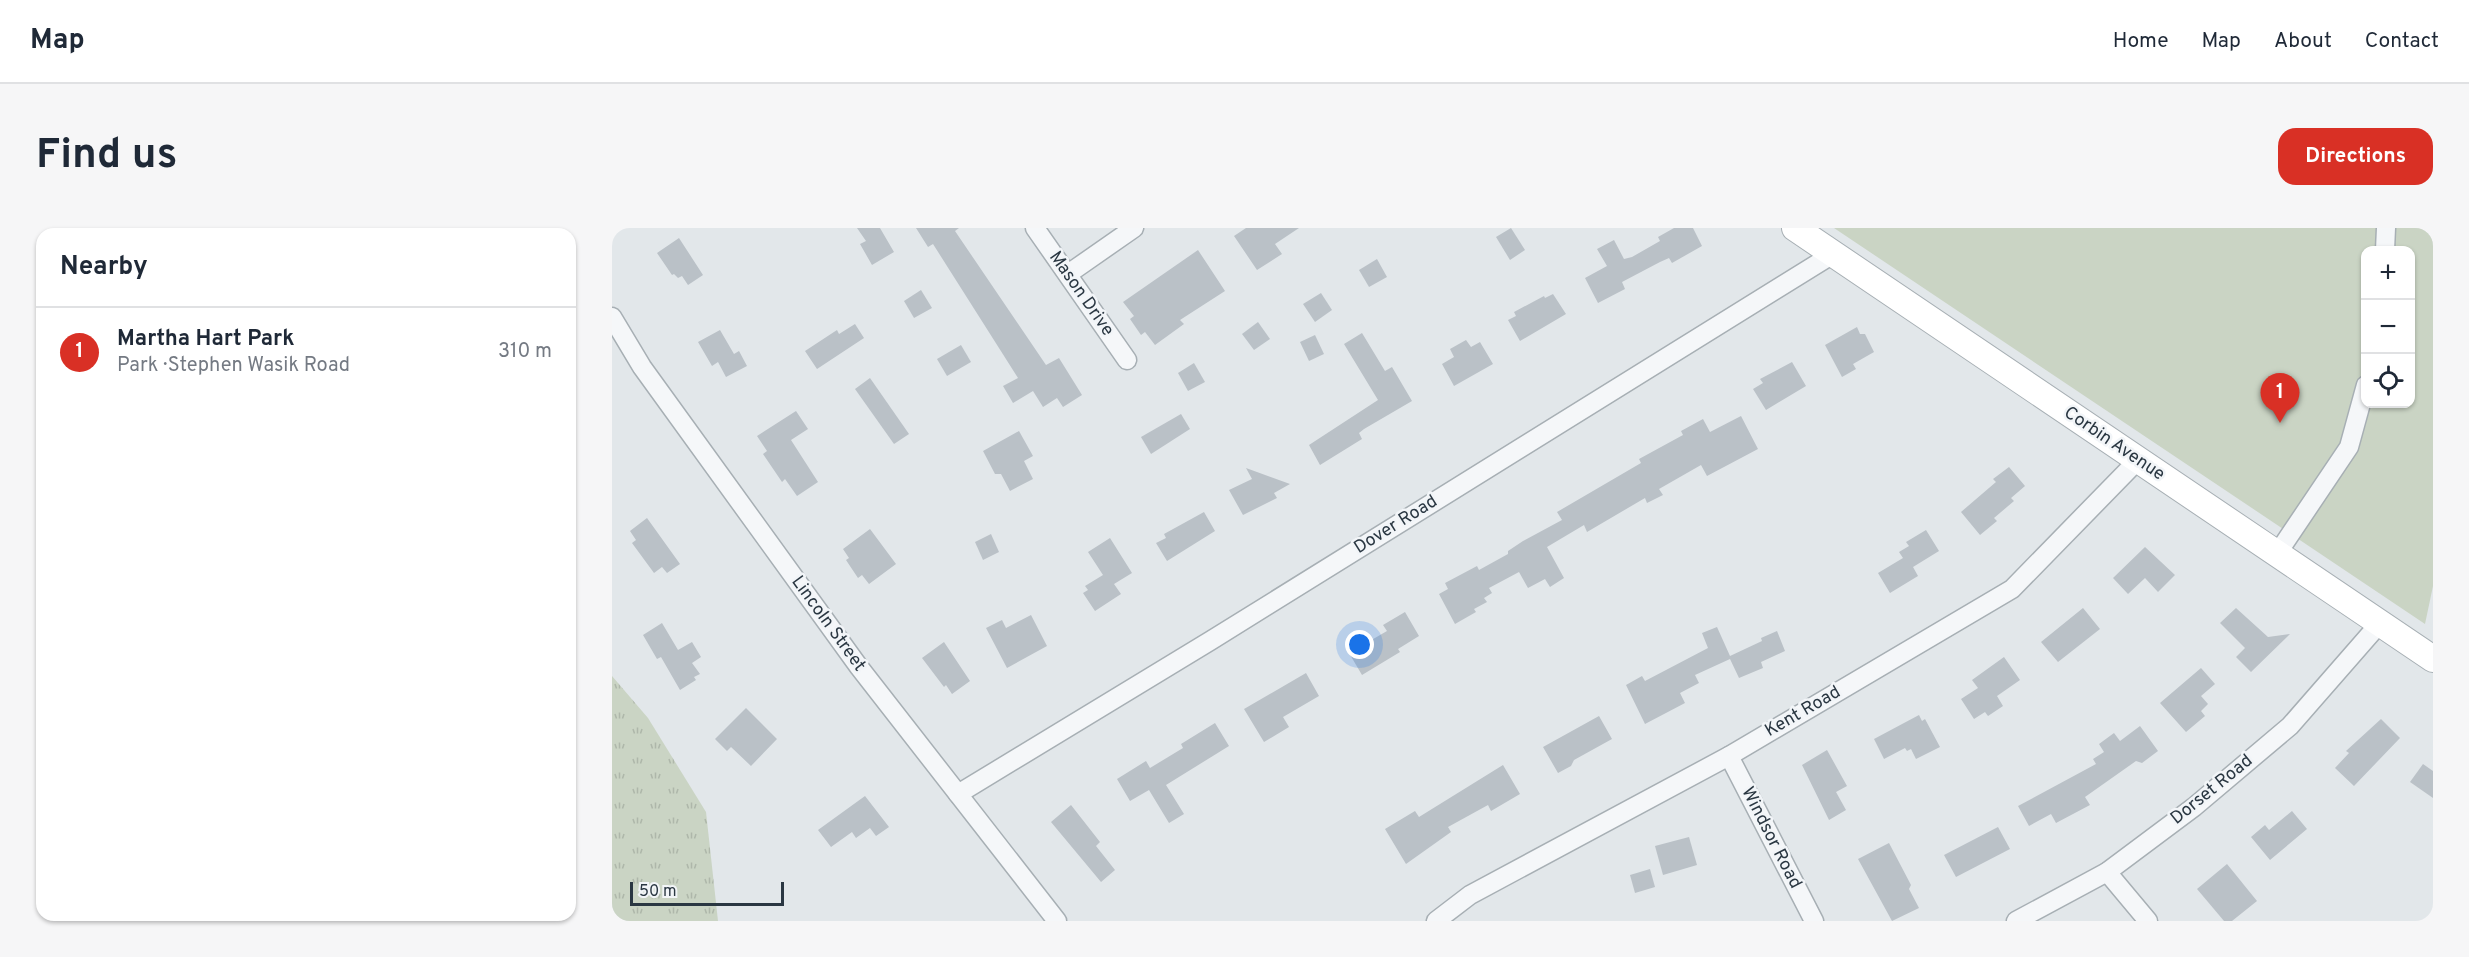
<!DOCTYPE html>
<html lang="en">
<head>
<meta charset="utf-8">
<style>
	body { margin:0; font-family:Overpass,sans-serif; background:#f6f6f7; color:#1f2937 }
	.controls { position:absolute; right:18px; top:18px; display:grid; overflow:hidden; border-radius:12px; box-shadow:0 2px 4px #0004 }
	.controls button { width:54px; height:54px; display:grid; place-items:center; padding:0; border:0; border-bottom:2px solid #e0e1e3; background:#fff; color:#1f2937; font:30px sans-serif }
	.scale { position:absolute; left:18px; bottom:15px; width:154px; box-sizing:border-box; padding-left:6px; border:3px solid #2a3742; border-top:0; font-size:16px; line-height:21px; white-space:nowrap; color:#2a3742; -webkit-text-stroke:4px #f2f5f8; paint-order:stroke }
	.you { position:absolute; left:748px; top:417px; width:21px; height:21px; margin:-15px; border:4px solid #fff; border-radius:50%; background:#1a73e8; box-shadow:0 0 0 9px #1a73e833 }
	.badge { display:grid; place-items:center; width:39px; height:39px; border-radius:50%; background:#d93025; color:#fff; font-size:20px; font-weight:700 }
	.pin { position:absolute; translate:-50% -50px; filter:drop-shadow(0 2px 3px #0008) }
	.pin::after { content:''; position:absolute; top:32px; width:21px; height:18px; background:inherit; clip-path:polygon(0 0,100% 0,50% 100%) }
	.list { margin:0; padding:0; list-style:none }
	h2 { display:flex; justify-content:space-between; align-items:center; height:78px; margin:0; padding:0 24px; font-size:26px }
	h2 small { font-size:20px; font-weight:400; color:#747a83 }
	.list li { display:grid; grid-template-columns:39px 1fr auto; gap:18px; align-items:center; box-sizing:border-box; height:90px; padding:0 24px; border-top:2px solid #e0e1e3 }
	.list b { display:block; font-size:22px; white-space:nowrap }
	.list p { margin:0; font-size:20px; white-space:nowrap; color:#747a83 }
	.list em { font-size:20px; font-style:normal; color:#747a83 }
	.icon { flex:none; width:33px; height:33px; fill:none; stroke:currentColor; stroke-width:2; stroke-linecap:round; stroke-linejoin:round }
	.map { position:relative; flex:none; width:1821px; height:693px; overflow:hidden; border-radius:18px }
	header { display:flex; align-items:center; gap:36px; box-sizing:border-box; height:84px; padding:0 30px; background:#fff; border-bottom:2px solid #e0e1e3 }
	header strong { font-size:28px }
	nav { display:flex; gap:33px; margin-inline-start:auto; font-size:21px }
	.intro { display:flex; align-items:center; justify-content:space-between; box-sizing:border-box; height:144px; padding:0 36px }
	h1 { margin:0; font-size:42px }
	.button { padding:15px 27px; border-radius:18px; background:#d93025; color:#fff; font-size:21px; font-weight:700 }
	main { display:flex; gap:36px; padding:0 36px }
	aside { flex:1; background:#fff; border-radius:18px; box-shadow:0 2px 4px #0004 }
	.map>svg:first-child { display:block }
</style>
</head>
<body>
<header>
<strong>Map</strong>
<nav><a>Home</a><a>Map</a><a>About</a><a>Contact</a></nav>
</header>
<div class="intro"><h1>Find us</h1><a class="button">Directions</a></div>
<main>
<aside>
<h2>Nearby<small></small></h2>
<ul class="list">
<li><span class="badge">1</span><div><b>Martha Hart Park</b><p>Park · Stephen Wasik Road</p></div><em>310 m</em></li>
</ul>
</aside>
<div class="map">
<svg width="1821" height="693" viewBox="0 0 1821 693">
	<defs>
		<pattern id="grass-tufts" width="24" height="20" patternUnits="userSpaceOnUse" patternTransform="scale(1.5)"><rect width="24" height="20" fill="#cad4c4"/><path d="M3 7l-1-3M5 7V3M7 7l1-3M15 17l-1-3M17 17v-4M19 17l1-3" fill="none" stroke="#aeb7aa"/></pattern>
	</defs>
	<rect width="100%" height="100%" fill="#e2e7ea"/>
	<path fill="url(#grass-tufts)" d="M 0,448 L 36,490 L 94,584 L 106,693 L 0,693 Z"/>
	<path fill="#cad4c4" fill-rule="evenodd" d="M 1222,0 L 1821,0 L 1821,358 L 1813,396 ZM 1754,22 L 1798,22 L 1798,176 L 1754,176 Z"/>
	<g fill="#bac1c7">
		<path d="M 245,0 L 268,0 L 282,24 L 260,37 L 248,16 L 254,13 Z"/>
		<path d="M 304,0 L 347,0 L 343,3 L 434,137 L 447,130 L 470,167 L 451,179 L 445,170 L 431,179 L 421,163 L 401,175 L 391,158 L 406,150 L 321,16 L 316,19 Z"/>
		<path d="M 634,0 L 687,0 L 663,16 L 670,26 L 645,42 L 622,8 Z"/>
		<path d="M 899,0 L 913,22 L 898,32 L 884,9 Z"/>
		<path d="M 1062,0 L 1081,0 L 1090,18 L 1060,35 L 1057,30 L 1048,34 L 1010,54 L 1013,61 L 986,75 L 973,50 L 995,38 L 985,21 L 1002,12 L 1012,31 L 1020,29 L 1048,13 L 1046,9 Z"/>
		<path d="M 67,10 L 91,47 L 76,57 L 70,48 L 66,50 L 62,46 L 60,47 L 45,25 Z"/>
		<path d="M 586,22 L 613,63 L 568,92 L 572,96 L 543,117 L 533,104 L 529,107 L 518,91 L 522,88 L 511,74 Z"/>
		<path d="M 765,31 L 775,49 L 757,59 L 747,42 Z"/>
		<path d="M 309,62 L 320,80 L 302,90 L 292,73 Z"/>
		<path d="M 709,65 L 720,82 L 703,94 L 691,76 Z"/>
		<path d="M 941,66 L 954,86 L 908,113 L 896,92 L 904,88 L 902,84 L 932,68 L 933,70 Z"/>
		<path d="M 646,94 L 658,111 L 642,122 L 630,106 Z"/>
		<path d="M 243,96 L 252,110 L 205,141 L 193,123 L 225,102 L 227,106 Z"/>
		<path d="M 1245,99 L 1248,106 L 1253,106 L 1262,124 L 1241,136 L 1244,141 L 1230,149 L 1213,117 Z"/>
		<path d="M 108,102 L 122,126 L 127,123 L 135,138 L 114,149 L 106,134 L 100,138 L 86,114 Z"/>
		<path d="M 750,105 L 773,143 L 780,139 L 800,173 L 752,201 L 747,205 L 750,211 L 708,237 L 697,217 L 766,172 L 732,116 Z"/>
		<path d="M 703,107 L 712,126 L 697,133 L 688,114 Z"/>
		<path d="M 854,112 L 859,119 L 868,114 L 881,136 L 842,158 L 830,136 L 842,129 L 838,121 Z"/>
		<path d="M 349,117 L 359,134 L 335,148 L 325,131 Z"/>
		<path d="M 1180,134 L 1194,158 L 1154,182 L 1141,161 L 1151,155 L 1148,151 Z"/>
		<path d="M 582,135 L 593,154 L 576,163 L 566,145 Z"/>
		<path d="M 258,150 L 297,206 L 282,216 L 243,161 Z"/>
		<path d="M 184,183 L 196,201 L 179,212 L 206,254 L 185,268 L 173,251 L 170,254 L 151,226 L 155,223 L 145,208 Z"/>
		<path d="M 569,186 L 578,201 L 539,226 L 529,209 Z"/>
		<path d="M 1129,188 L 1146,221 L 1095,248 L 1089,237 L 1047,261 L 1051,267 L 1035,275 L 1033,270 L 975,304 L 972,297 L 935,319 L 952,350 L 938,359 L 933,351 L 916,360 L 907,344 L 877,360 L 880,365 L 872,370 L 875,374 L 862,381 L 864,384 L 843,396 L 827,366 L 836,361 L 833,355 L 865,338 L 867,342 L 896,326 L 896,323 L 911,313 L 950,292 L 945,284 L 1029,235 L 1027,231 L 1071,207 L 1069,203 L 1091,191 L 1098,204 Z"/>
		<path d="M 407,203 L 421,228 L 412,233 L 421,251 L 398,263 L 389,246 L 383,246 L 371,223 Z"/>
		<path d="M 1397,239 L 1413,258 L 1399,270 L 1402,273 L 1382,290 L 1385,293 L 1368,307 L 1349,284 L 1384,254 L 1381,251 Z"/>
		<path d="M 634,240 L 678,256 L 662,265 L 665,270 L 631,287 L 617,262 L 640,251 Z"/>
		<path d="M 592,284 L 603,303 L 555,333 L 544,315 L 554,310 L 552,306 Z"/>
		<path d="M 35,290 L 68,336 L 55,345 L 50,339 L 42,345 L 20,315 L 24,312 L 18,303 Z"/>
		<path d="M 258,301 L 284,336 L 257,356 L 250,347 L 246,350 L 234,332 L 237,330 L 231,321 Z"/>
		<path d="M 1314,302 L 1327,323 L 1301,339 L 1306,348 L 1278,365 L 1266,345 L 1291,330 L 1287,324 L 1297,318 L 1294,314 Z"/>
		<path d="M 379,306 L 387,324 L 371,332 L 363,314 Z"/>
		<path d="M 498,310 L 520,345 L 502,356 L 509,366 L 483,383 L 471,365 L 476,362 L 473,358 L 491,347 L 476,324 Z"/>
		<path d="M 1533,319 L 1563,347 L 1546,364 L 1533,350 L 1516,366 L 1501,350 Z"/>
		<path d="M 1471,380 L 1488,401 L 1446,434 L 1429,414 Z"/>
		<path d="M 1624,380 L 1656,409 L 1678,406 L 1639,444 L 1624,429 L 1633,420 L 1608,395 Z"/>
		<path d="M 793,384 L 807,408 L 786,421 L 788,424 L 750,447 L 737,425 L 775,403 L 771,397 Z"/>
		<path d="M 419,387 L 435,418 L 395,440 L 374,400 L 390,392 L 394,400 Z"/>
		<path d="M 50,395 L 66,422 L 80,414 L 89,429 L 80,435 L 88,446 L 82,449 L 84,452 L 68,462 L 49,429 L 45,431 L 31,407 Z"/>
		<path d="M 1105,399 L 1118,428 L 1150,413 L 1149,410 L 1165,403 L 1173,423 L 1149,434 L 1151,440 L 1127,450 L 1118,431 L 1083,447 L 1087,455 L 1068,465 L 1073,475 L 1033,496 L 1014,457 L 1030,448 L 1033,453 L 1096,420 L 1090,405 Z"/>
		<path d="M 332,414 L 358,453 L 340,466 L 334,457 L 332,459 L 310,430 Z"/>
		<path d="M 1392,429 L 1408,452 L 1385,468 L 1391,478 L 1376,488 L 1373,484 L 1362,491 L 1349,471 L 1366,460 L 1360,452 Z"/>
		<path d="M 1589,440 L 1603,456 L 1589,468 L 1596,476 L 1589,483 L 1593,488 L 1574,504 L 1548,475 Z"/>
		<path d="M 694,445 L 707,468 L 671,489 L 677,499 L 652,514 L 632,481 Z"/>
		<path d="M 134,480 L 165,511 L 139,538 L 119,519 L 115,523 L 103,511 Z"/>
		<path d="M 1307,487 L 1310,493 L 1313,491 L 1328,519 L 1304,531 L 1299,521 L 1295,523 L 1293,520 L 1272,531 L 1262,511 Z"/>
		<path d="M 987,488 L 1000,511 L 962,532 L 959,538 L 946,545 L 931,519 Z"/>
		<path d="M 1769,491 L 1788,510 L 1742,558 L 1723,540 L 1737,525 L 1734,523 Z"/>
		<path d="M 603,495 L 617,518 L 554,557 L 572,586 L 557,595 L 537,562 L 518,573 L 505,551 L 534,533 L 538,540 L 571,520 L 569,516 Z"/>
		<path d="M 1528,498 L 1546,523 L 1530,535 L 1524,533 L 1473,569 L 1478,577 L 1444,595 L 1439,586 L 1417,598 L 1406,578 L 1484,536 L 1481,531 L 1492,524 L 1487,516 L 1502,505 L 1508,513 Z"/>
		<path d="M 1215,522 L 1235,558 L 1224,564 L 1234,582 L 1217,592 L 1190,537 Z"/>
		<path d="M 1811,536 L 1821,543 L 1821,570 L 1798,554 Z"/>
		<path d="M 891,537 L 908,566 L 879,583 L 876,577 L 836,599 L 839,604 L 794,636 L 773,601 L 803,583 L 807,589 Z"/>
		<path d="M 253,568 L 277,599 L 264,608 L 258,600 L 244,610 L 240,604 L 219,619 L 206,602 Z"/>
		<path d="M 459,577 L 488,614 L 484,618 L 503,642 L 489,654 L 439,594 Z"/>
		<path d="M 1680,583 L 1695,601 L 1658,632 L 1639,609 L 1653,597 L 1657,602 Z"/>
		<path d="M 1386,599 L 1398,621 L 1344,649 L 1332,627 Z"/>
		<path d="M 1077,609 L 1085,637 L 1051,647 L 1043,618 Z"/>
		<path d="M 1277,615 L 1299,657 L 1297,661 L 1307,680 L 1280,693 L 1246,631 Z"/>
		<path d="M 1615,636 L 1645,673 L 1620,693 L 1612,693 L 1585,661 Z"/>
		<path d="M 1038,641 L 1043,659 L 1023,665 L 1018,647 Z"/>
	</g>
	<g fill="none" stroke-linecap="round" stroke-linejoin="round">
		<g stroke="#a7afb4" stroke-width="21">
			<g id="street">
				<path d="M 423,0 L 515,132"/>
				<path d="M 1773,22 L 1774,0"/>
				<path d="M 456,46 L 522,0"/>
				<path d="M 0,89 L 30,139 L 247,439 L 445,693"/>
				<path d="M 1665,326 L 1737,219 L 1754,157"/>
				<path d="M 1117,528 L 1202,693"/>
				<path d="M 346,566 L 598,413 L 1221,26"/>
				<path d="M 1495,644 L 1536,693"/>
				<path d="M 824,693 L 858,667 L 1117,528 L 1400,361 L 1526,232"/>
				<path d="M 1404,693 L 1495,644 L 1582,579 L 1678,498 L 1768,395"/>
			</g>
		</g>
		<g stroke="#a7afb4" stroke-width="28">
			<path id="secondary" d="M 1183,0 L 1821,431"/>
		</g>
		<use href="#street" stroke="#f5f7f9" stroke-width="18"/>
		<use href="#secondary" stroke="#fff" stroke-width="26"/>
	</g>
	<g text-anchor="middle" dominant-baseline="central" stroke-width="5" stroke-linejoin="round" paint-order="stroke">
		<g font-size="18" fill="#2a3742" stroke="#f2f5f8">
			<text transform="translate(469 66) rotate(55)">Mason Drive</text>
			<text transform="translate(1502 216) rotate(34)">Corbin Avenue</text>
			<text transform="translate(784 297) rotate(-32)">Dover Road</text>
			<text transform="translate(216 396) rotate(54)">Lincoln Street</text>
			<text transform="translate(1191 484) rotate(-30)">Kent Road</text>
			<text transform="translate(1600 562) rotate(-39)">Dorset Road</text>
			<text transform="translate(1159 610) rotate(63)">Windsor Road</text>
		</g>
	</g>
</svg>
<div class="controls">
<button>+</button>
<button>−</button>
<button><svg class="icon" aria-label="locate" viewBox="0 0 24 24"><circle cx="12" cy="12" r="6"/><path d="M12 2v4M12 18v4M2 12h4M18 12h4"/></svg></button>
</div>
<div class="scale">50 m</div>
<div class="you"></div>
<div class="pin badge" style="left:1668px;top:195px">1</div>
</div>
</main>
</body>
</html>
